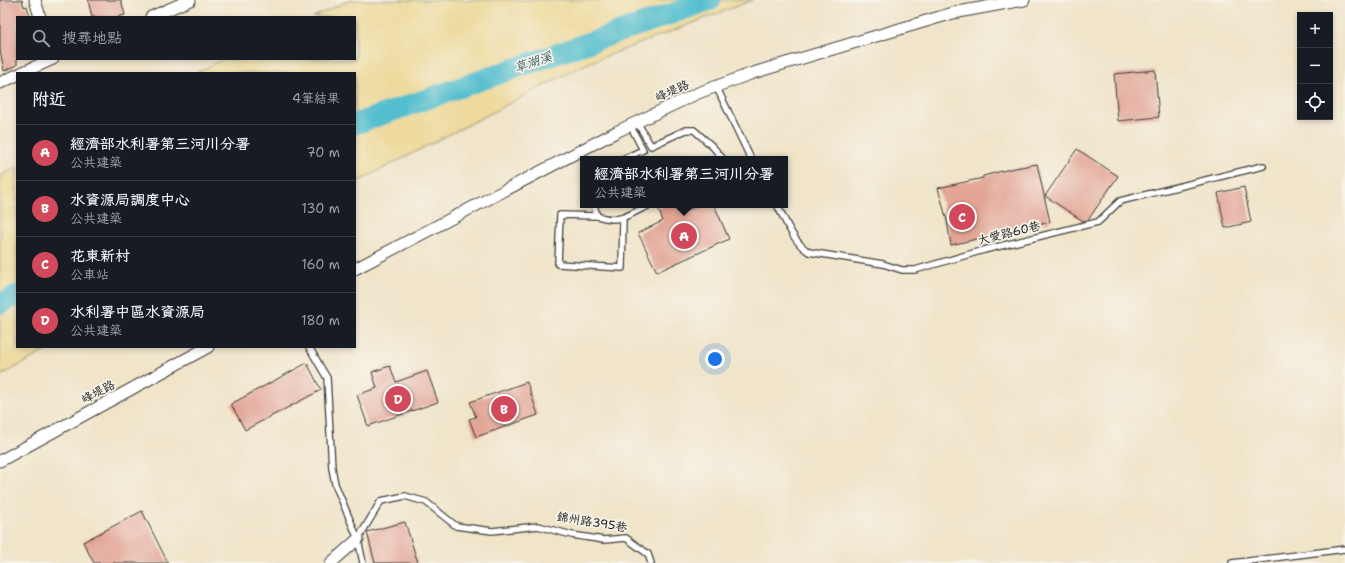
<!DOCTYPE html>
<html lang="zh-TW">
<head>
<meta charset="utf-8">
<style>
	body { margin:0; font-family:"Shantell Sans","LXGW WenKai TC",sans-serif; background:#242831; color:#f1f3f6 }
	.controls { position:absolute; right:12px; top:12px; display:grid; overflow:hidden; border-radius:0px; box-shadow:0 2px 6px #0003 }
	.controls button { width:36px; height:36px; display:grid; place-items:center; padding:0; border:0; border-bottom:1px solid #363941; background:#171b24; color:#f1f3f6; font:20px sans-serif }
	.you { position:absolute; left:715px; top:359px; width:14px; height:14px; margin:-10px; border:3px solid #fff; border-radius:50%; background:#1a73e8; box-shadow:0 0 0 6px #1a73e833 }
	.badge { display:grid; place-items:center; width:26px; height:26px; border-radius:50%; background:#d1495b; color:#fff; font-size:13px; font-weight:700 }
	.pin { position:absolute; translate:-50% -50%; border:2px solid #fff; box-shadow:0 1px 4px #0006 }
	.popup { position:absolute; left:580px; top:156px; width:208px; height:52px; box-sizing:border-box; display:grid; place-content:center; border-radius:0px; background:#171b24; filter:drop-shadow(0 1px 3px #0005); font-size:13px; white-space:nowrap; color:#9ea1a6 }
	.popup b { font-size:15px; color:#f1f3f6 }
	.popup::after { content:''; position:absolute; left:50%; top:100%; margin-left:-8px; border:8px solid transparent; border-top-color:#171b24 }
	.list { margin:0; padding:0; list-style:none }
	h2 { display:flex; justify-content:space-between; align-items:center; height:52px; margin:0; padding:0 16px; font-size:17px }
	h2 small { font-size:13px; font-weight:400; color:#9ea1a6 }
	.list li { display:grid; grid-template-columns:26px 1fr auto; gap:12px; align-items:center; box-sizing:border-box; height:56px; padding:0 16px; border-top:1px solid #363941 }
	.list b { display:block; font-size:15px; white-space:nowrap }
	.list p { margin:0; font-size:13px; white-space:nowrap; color:#9ea1a6 }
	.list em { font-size:13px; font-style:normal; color:#9ea1a6 }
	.icon { flex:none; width:22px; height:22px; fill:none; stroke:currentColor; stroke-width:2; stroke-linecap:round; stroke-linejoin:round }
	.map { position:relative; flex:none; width:1345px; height:563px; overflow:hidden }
	.search { position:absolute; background:#171b24; box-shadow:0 2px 6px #0003; left:16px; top:16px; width:340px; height:44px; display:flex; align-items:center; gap:10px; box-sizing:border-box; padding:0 14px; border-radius:0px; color:#9ea1a6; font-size:15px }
	.panel { position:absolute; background:#171b24; box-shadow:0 2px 6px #0003; left:16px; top:72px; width:340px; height:276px; border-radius:0px }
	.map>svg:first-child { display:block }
</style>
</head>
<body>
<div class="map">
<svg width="1345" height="563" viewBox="0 0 1345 563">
	<rect width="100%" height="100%" fill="#f7f3e8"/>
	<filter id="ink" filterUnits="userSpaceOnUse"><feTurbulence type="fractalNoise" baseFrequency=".025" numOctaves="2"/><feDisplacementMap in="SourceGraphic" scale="8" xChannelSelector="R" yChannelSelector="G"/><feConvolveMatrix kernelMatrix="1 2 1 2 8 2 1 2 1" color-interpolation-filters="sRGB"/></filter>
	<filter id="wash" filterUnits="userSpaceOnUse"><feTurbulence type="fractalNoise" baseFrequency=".012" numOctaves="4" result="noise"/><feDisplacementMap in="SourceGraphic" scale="16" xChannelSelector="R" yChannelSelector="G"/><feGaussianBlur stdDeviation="0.9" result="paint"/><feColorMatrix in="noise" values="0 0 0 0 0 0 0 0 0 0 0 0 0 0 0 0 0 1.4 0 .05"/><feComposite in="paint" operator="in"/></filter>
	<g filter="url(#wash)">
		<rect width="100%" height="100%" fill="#f0e4c9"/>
		<g fill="#eeda9e" stroke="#857b5d">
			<path d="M 350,0 L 753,0 L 586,64 L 355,183 L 355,73 L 196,73 L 223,59 L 355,59 L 355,17 L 313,17 Z"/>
			<path d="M 17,167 L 17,347 L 52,347 L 0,376 L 0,176 Z"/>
		</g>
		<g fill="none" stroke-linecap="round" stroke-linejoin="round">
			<g stroke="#53bece" stroke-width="21">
				<path d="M 355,124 L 711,0"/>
				<path d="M 0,304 L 17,295"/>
			</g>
		</g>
		<g id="blocks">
			<g fill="#e2a495">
				<path d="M 0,0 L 22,0 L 24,7 L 27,6 L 30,17 L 17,17 L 17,65 L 4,71 L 0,50 Z"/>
				<path d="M 88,0 L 121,0 L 125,15 L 117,17 L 92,17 Z"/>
				<path d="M 1155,70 L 1159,117 L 1118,121 L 1114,74 Z"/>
				<path d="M 1077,149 L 1118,176 L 1088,220 L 1083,221 L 1045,196 Z"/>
				<path d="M 1037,164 L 1050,222 L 951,245 L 947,221 L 938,188 L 983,178 L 983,176 L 1010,169 Z"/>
				<path d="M 1244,187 L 1251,222 L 1225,228 L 1218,193 Z"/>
				<path d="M 664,205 L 681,205 L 685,211 L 699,205 L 714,205 L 729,239 L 657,272 L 638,233 L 663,221 L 658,208 Z"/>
				<path d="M 307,363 L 321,390 L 245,430 L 231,404 Z"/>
				<path d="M 390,366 L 396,382 L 427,371 L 438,402 L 368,426 L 357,395 L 377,388 L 372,372 Z"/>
				<path d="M 527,382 L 538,415 L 476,437 L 469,419 L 476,417 L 470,402 Z"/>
				<path d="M 142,511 L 168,563 L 94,563 L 83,542 Z"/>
				<path d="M 405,522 L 418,563 L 375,563 L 367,532 Z"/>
			</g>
		</g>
	</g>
	<g filter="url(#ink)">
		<use href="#blocks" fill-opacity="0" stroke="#3c3a36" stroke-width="1"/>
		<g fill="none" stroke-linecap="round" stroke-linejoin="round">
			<g stroke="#3c3a36" stroke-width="8">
				<g id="service">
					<path d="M 716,86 L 751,159"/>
					<path d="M 637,122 L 651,146 L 686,130 L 694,130 L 713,147 L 723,159"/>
					<path d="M 623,159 L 643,150 L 630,125"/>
					<path d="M 594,205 L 597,216 C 622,224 628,214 650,205"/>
					<path d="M 777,205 C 786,221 793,242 809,252 L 883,264 L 902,270 L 915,270 L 984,250 L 1098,222 L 1120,201 L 1263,166"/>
					<path d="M 597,216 L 560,215 L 558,264 L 622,268 L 623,219"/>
					<path d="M 309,347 L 327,378 L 332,468 L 335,484 L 358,539"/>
					<path d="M 363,563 L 358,539 L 381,501 L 405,496 L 426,502 L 456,526 L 492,531 L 538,526 L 572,535 L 604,540 L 626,538 L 648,554 L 651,563"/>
					<path d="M 1232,563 L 1345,549"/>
				</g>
			</g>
			<g stroke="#3c3a36" stroke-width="13">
				<g id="minor">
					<path d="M 35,0 L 40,17"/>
					<path d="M 151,17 L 190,0"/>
					<path d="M 21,73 L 53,59"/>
					<path d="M 0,83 L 17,75"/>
					<path d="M 355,269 L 616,132 L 698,93 L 753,73 L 953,13 L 1024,0"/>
					<path d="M 0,461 L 208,347"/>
					<path d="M 331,563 L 358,539"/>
				</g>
			</g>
			<use href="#service" stroke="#fff" stroke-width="5.5"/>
			<use href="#minor" stroke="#fff" stroke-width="11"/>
		</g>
	</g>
	<g text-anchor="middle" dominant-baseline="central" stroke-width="3.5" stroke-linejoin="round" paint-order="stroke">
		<g font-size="12" fill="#1c1c1c" stroke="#f7f3e8">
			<text transform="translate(672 91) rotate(-24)">峰堤路</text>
			<text transform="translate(1009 233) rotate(-14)">大愛路60巷</text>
			<text transform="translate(98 392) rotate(-28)">峰堤路</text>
			<text transform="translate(592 522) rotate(9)">錦州路395巷</text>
		</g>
		<g font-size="13" font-style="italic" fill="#325d63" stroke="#f7f3e8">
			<text transform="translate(533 62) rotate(-19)">草湖溪</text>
		</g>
	</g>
</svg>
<div class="controls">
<button>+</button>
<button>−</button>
<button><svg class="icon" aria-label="locate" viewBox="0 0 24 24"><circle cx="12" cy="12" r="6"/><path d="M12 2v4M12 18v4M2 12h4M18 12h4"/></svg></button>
</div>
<div class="you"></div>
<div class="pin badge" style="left:684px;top:236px">A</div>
<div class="popup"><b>經濟部水利署第三河川分署</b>公共建築</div>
<div class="pin badge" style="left:504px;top:409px">B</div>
<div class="pin badge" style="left:962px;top:217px">C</div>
<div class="pin badge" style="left:398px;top:399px">D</div>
<div class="search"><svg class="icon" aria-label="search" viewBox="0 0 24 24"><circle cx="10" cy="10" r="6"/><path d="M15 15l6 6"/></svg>搜尋地點</div>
<section class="panel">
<h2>附近<small>4筆結果</small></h2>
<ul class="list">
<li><span class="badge">A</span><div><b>經濟部水利署第三河川分署</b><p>公共建築</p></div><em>70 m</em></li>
<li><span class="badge">B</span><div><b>水資源局調度中心</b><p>公共建築</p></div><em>130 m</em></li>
<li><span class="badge">C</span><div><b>花東新村</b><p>公車站</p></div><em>160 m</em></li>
<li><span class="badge">D</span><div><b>水利署中區水資源局</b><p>公共建築</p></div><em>180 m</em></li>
</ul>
</section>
</div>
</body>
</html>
